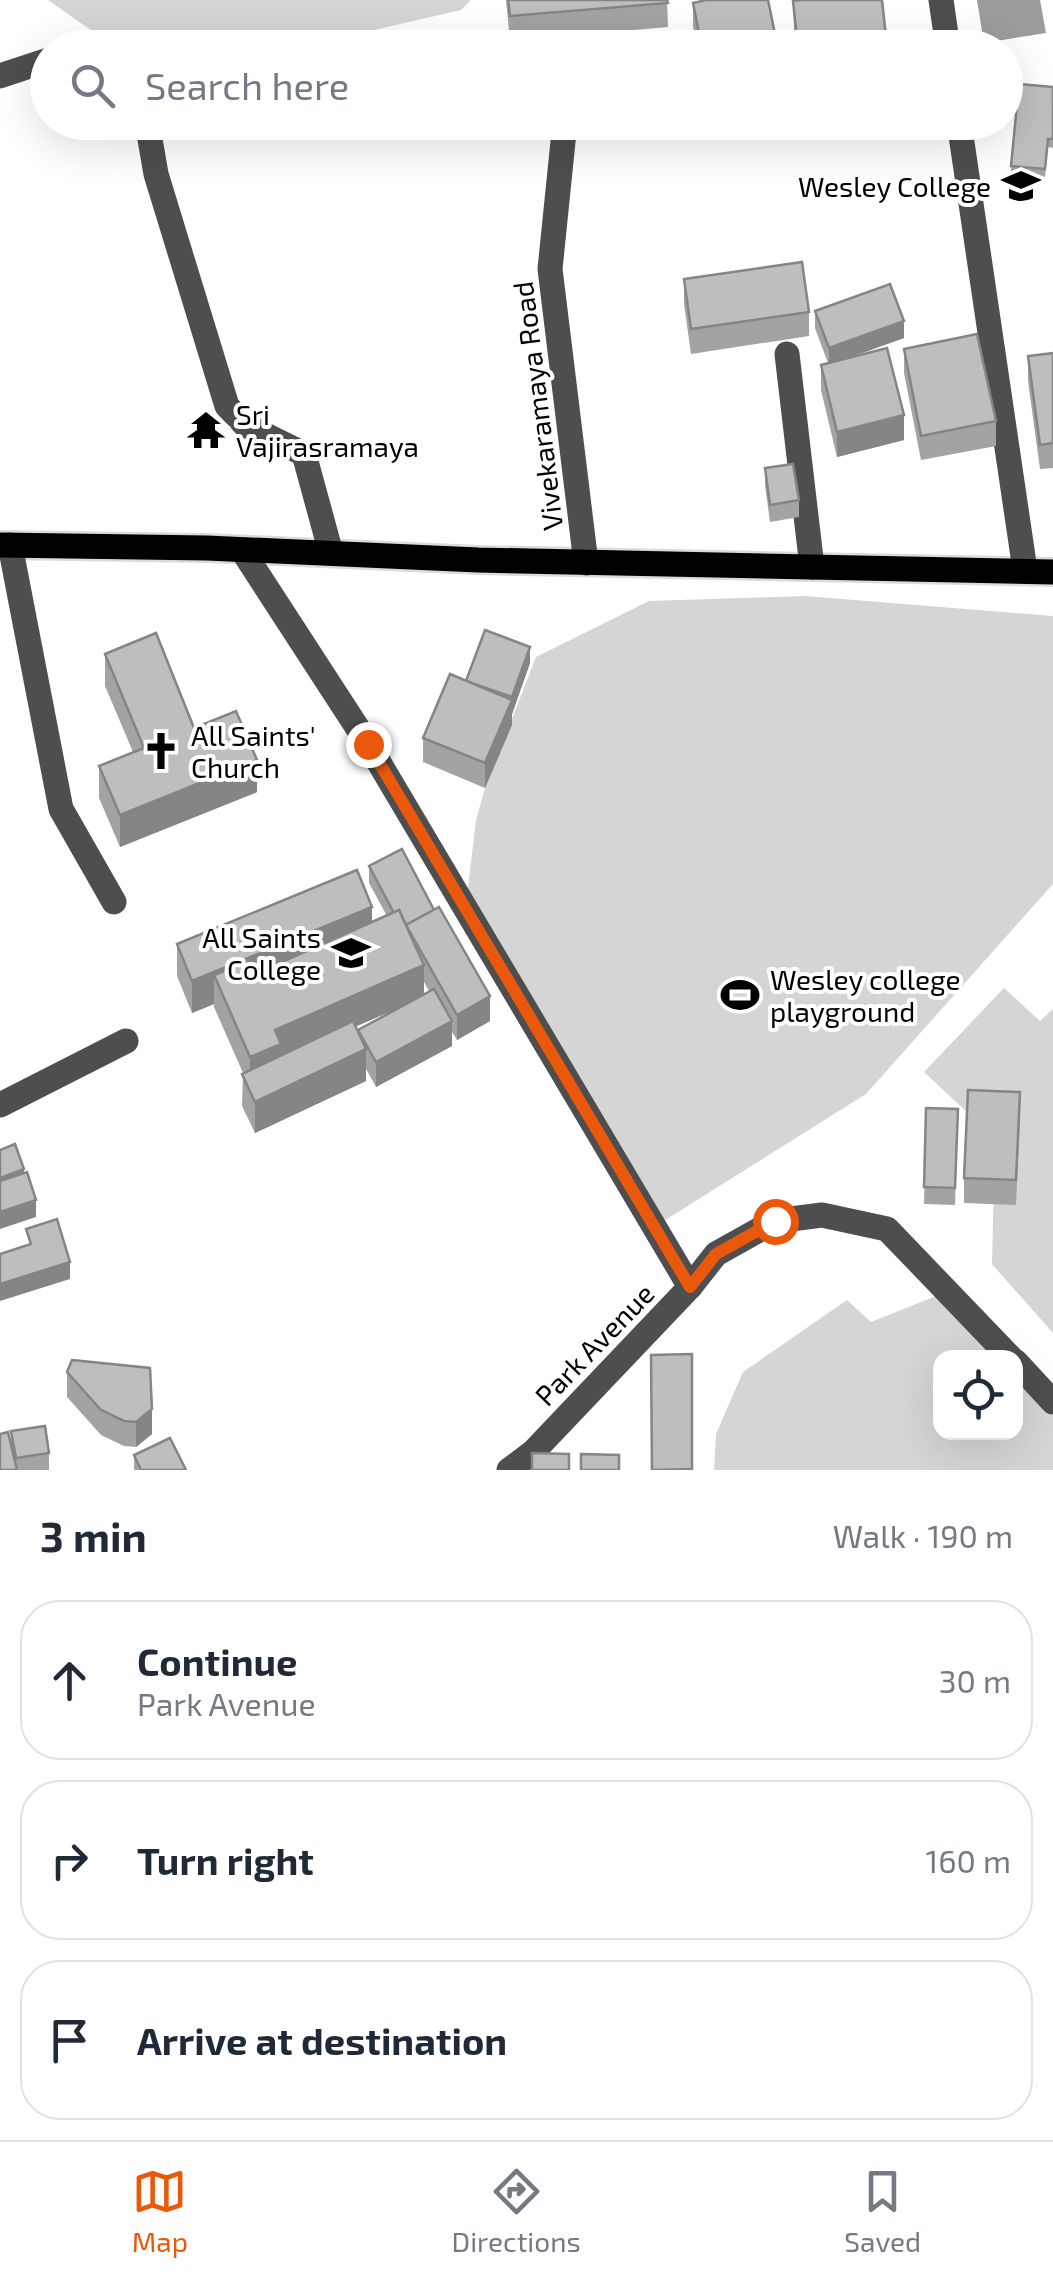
<!DOCTYPE html>
<html lang="en">
<head>
<meta charset="utf-8">
<style>
	body { margin:0; font-family:"Exo 2",sans-serif; background:#f6f6f7; color:#1f2937 }
	.controls { position:absolute; right:30px; bottom:30px; display:grid; overflow:hidden; border-radius:20px; box-shadow:0 10px 40px #0002 }
	.controls button { width:90px; height:90px; display:grid; place-items:center; padding:0; border:0; border-bottom:2px solid #e0e1e3; background:#fff; color:#1f2937; font:50px sans-serif }
	.stop { position:absolute; width:30px; height:30px; margin:-22px; border:8px solid #ea580c; border-radius:50%; background:#fff }
	.stop.end { background:#ea580c; border-color:#fff; box-shadow:0 2px 10px #0008 }
	.list { margin:0; padding:0; list-style:none }
	h2 { display:flex; justify-content:space-between; align-items:center; height:130px; margin:0; padding:0 40px; font-size:42px }
	h2 small { font-size:32px; font-weight:400; color:#747a83 }
	.list li { display:grid; grid-template-columns:65px 1fr auto; gap:30px; align-items:center; box-sizing:border-box; height:160px; margin:0 20px 20px; padding:0 20px; border:2px solid #e0e1e3; border-radius:40px }
	.list b { display:block; font-size:38px; white-space:nowrap }
	.list p { margin:0; font-size:32px; white-space:nowrap; color:#747a83 }
	.list em { font-size:32px; font-style:normal; color:#747a83 }
	.icon { flex:none; width:55px; height:55px; fill:none; stroke:currentColor; stroke-width:2; stroke-linecap:round; stroke-linejoin:round }
	.map { position:relative; flex:none; width:1053px; height:1470px; overflow:hidden }
	.search { position:absolute; background:#fff; box-shadow:0 10px 40px #0002; left:30px; right:30px; top:30px; height:110px; display:flex; align-items:center; gap:25px; box-sizing:border-box; padding:0 35px; border-radius:55px; color:#747a83; font-size:38px }
	.sheet { height:670px; background:#fff }
	nav { display:flex; justify-content:space-around; align-items:center; box-sizing:border-box; height:140px; border-top:2px solid #e0e1e3; background:#fff; font-size:28px; color:#747a83 }
	nav a { display:grid; justify-items:center; gap:5px }
	nav .on { color:#ea580c }
	.map>svg:first-child { display:block }
</style>
</head>
<body>
<div class="map">
<svg width="1053" height="1470" viewBox="0 0 1053 1470">
	<rect width="100%" height="100%" fill="#fff"/>
	<g fill="#d5d5d5">
		<path d="M 48,0 L 471,0 L 461,10 L 361,33 L 268,47 L 138,48 L 95,33 Z"/>
		<path d="M 805,596 L 1053,616 L 1053,884 L 866,1094 L 659,1224 L 467,896 L 476,820 L 485,788 L 536,657 L 649,601 Z"/>
		<path d="M 1004,988 L 1040,1021 L 1053,1009 L 1053,1333 L 992,1264 L 996,1089 L 970,1115 L 924,1072 Z"/>
		<path d="M 936,1296 L 996,1357 L 940,1358 L 940,1432 L 1016,1432 L 1016,1377 L 1053,1416 L 1053,1470 L 714,1470 L 716,1434 L 743,1372 L 847,1300 L 871,1322 Z"/>
	</g>
	<path fill="#9c9c9c" d="M 977,0 L 1040,0 L 1046,33 L 984,43 Z"/>
	<g fill="none" stroke-linecap="round" stroke-linejoin="round">
		<g stroke="#dbdbdb" stroke-width="30">
			<path id="major" d="M 0,545 L 207,548 L 478,560 L 1053,572"/>
		</g>
		<g stroke="#4e4e4e" stroke-width="25">
			<path d="M 941,0 L 948,48"/>
			<path d="M 0,76 L 48,60"/>
			<path d="M 147,122 L 156,174 L 227,406 L 245,425 L 304,454 L 331,553"/>
			<path d="M 565,122 L 550,269 L 586,563"/>
			<path d="M 959,122 L 1025,570"/>
			<path d="M 787,354 L 812,567"/>
			<path d="M 10,545 L 61,809 L 114,902"/>
			<path d="M 242,550 L 368,744 L 690,1287"/>
			<path d="M 0,1105 L 126,1041"/>
			<path d="M 1016,1362 L 1053,1402"/>
			<path d="M 509,1470 L 533,1452 L 690,1287 L 716,1254 L 775,1221 L 822,1215 L 887,1229 L 1011,1358"/>
		</g>
		<use href="#major" stroke="#000" stroke-width="25"/>
	</g>
	<g fill="#a3a3a3" fill-rule="evenodd">
		<path d="M 506,0 L 667,0 L 668,27 L 510,41 Z"/>
		<path d="M 882,0 L 887,48 L 795,48 L 793,1 Z"/>
		<path d="M 693,3 L 777,44 L 777,48 L 697,48 L 693,27 Z"/>
		<path d="M 1053,87 L 1053,148 L 1048,147 L 1045,178 L 1011,175 L 1011,166 Z"/>
		<path d="M 684,279 L 809,312 L 809,336 L 691,354 L 684,304 Z"/>
		<path d="M 815,311 L 904,338 L 845,359 L 904,440 L 837,457 L 821,390 L 821,365 L 828,363 L 815,328 Z"/>
		<path d="M 904,349 L 996,421 L 996,446 L 921,460 L 904,373 Z"/>
		<path d="M 1053,353 L 1053,468 L 1040,469 L 1028,381 L 1028,356 Z"/>
		<path d="M 765,468 L 799,500 L 799,517 L 770,522 L 765,485 Z"/>
		<path d="M 105,654 L 194,728 L 257,792 L 120,847 L 99,798 L 99,766 L 133,752 L 105,686 Z"/>
		<path d="M 530,663 L 512,714 L 512,725 L 485,788 L 423,762 L 423,738 L 466,681 Z"/>
		<path d="M 369,866 L 490,1021 L 457,1040 L 452,1032 L 452,1046 L 376,1087 L 366,1069 L 366,1081 L 255,1133 L 242,1106 L 243,1073 L 214,1007 L 214,1004 L 192,1013 L 177,976 L 177,944 L 372,922 L 387,916 L 369,883 ZM 424,982 L 429,991 L 424,994 ZM 400,1007 L 358,1032 L 355,1026 Z"/>
		<path d="M 926,1108 L 958,1109 L 955,1205 L 924,1204 Z"/>
		<path d="M 1020,1117 L 1016,1205 L 964,1203 L 964,1178 Z"/>
		<path d="M 67,1372 L 152,1434 L 136,1447 L 124,1446 L 101,1435 L 67,1397 Z"/>
		<path d="M 11,1431 L 49,1453 L 49,1470 L 0,1470 L 11,1447 Z"/>
		<path d="M 134,1455 L 186,1470 L 134,1470 Z"/>
	</g>
	<g fill="#858585">
		<path d="M 904,321 L 904,338 L 829,365 L 829,348 Z"/>
		<path d="M 904,415 L 904,440 L 837,457 L 837,432 Z"/>
		<path d="M 530,647 L 530,663 L 512,714 L 512,725 L 485,788 L 485,763 L 512,700 Z"/>
		<path d="M 257,760 L 257,792 L 120,847 L 120,815 Z"/>
		<path d="M 372,907 L 372,939 L 225,999 L 214,975 L 214,1004 L 192,1013 L 192,981 Z"/>
		<path d="M 424,965 L 424,997 L 281,1059 L 250,1089 L 250,1057 L 275,1030 Z"/>
		<path d="M 490,996 L 490,1021 L 457,1040 L 457,1015 Z"/>
		<path d="M 452,1021 L 452,1046 L 376,1087 L 376,1062 Z"/>
		<path d="M 366,1049 L 366,1081 L 255,1133 L 255,1102 Z"/>
		<path d="M 24,1169 L 24,1186 L 0,1194 L 0,1178 Z"/>
		<path d="M 36,1200 L 36,1217 L 0,1229 L 0,1212 Z"/>
		<path d="M 70,1262 L 70,1279 L 0,1301 L 0,1284 Z"/>
		<path d="M 152,1409 L 152,1434 L 136,1447 L 136,1422 Z"/>
	</g>
	<g fill="#bebebe" stroke="#858585" stroke-width="2.5">
		<path d="M 508,0 L 667,0 L 668,3 L 510,16 Z"/>
		<path d="M 706,0 L 768,0 L 777,44 L 756,48 L 702,48 L 693,3 Z"/>
		<path d="M 801,0 L 882,0 L 887,46 L 798,48 L 793,1 Z"/>
		<path d="M 1019,84 L 1053,87 L 1053,139 L 1048,139 L 1045,169 L 1011,166 Z"/>
		<path d="M 802,262 L 809,312 L 691,329 L 684,279 Z"/>
		<path d="M 890,284 L 904,321 L 829,348 L 815,311 Z"/>
		<path d="M 977,334 L 996,421 L 921,436 L 904,349 Z"/>
		<path d="M 887,348 L 904,415 L 837,432 L 821,365 Z"/>
		<path d="M 1053,353 L 1053,443 L 1040,445 L 1028,356 Z"/>
		<path d="M 793,464 L 799,500 L 770,505 L 765,468 Z"/>
		<path d="M 485,630 L 530,647 L 512,697 L 466,681 Z"/>
		<path d="M 156,633 L 194,728 L 236,711 L 257,760 L 120,815 L 99,766 L 144,748 L 105,654 Z"/>
		<path d="M 450,674 L 512,700 L 485,763 L 423,738 Z"/>
		<path d="M 402,849 L 434,910 L 406,925 L 399,910 L 394,913 L 369,866 Z"/>
		<path d="M 357,870 L 372,907 L 192,981 L 177,944 Z"/>
		<path d="M 439,907 L 490,996 L 457,1015 L 406,925 Z"/>
		<path d="M 399,910 L 424,965 L 275,1030 L 281,1044 L 250,1057 L 214,975 L 251,960 L 257,973 Z"/>
		<path d="M 434,989 L 452,1021 L 376,1062 L 358,1030 Z"/>
		<path d="M 353,1021 L 366,1049 L 255,1102 L 242,1074 Z"/>
		<path d="M 968,1090 L 1020,1092 L 1016,1180 L 964,1178 Z"/>
		<path d="M 926,1108 L 958,1109 L 955,1188 L 924,1187 Z"/>
		<path d="M 15,1144 L 24,1169 L 0,1178 L 0,1150 Z"/>
		<path d="M 27,1172 L 36,1200 L 0,1212 L 0,1181 Z"/>
		<path d="M 57,1219 L 70,1262 L 0,1284 L 0,1254 L 31,1244 L 26,1229 Z"/>
		<path d="M 692,1354 L 692,1469 L 652,1470 L 651,1355 Z"/>
		<path d="M 72,1360 L 150,1368 L 152,1409 L 136,1422 L 124,1421 L 101,1410 L 67,1372 Z"/>
		<path d="M 45,1426 L 49,1453 L 16,1458 L 11,1431 Z"/>
		<path d="M 8,1432 L 17,1470 L 0,1470 L 0,1434 Z"/>
		<path d="M 170,1438 L 186,1470 L 141,1470 L 134,1455 Z"/>
		<path d="M 532,1453 L 569,1454 L 569,1470 L 532,1470 Z"/>
		<path d="M 581,1454 L 619,1455 L 619,1470 L 581,1470 Z"/>
	</g>
	<g fill="none" stroke-linecap="round" stroke-linejoin="round">
		<path stroke="#ea580c" stroke-width="12" d="M 368,744 L 690,1287 L 716,1254 L 775,1221"/>
	</g>
	<defs>
		<g id="school-bare" transform="scale(3)"><path d="M0-5L7-2L0 1L-7-2ZM-4 1L0 2.5L4 1V4Q0 6-4 4Z" fill="#000" stroke="#fff" stroke-width="2.5" paint-order="stroke"/></g>
		<g id="temple-bare" transform="scale(3)"><path d="M0-6L5-2H3V0L6.5 2.5H4V6H1.5V3h-3V6H-4V2.5H-6.5L-3 0V-2H-5Z" fill="#000" stroke="#fff" stroke-width="2.5" paint-order="stroke"/></g>
		<g id="church-bare" transform="scale(3)"><path d="M-1.2-6h2.4v3.5h3.3v2.4h-3.3V6h-2.4V-.1h-3.3v-2.4h3.3Z" fill="#000" stroke="#fff" stroke-width="2.5" paint-order="stroke"/></g>
		<g id="stadium-bare" transform="scale(3)"><path d="M0-5a6.5 5 0 1 0 0 10a6.5 5 0 1 0 0-10ZM-3.5-1.8h7v3.6h-7Z" fill="#000" stroke="#fff" stroke-width="2.5" paint-order="stroke"/></g>
	</defs>
	<g fill-rule="evenodd">
		<use href="#school-bare" x="1021" y="186"/>
		<use href="#temple-bare" x="206" y="430"/>
		<use href="#church-bare" x="161" y="751"/>
		<use href="#school-bare" x="351" y="953"/>
		<use href="#stadium-bare" x="740" y="995"/>
	</g>
	<g text-anchor="middle" dominant-baseline="central" stroke-width="8" stroke-linejoin="round" paint-order="stroke">
		<g font-size="28" fill="#000" stroke="#fff" text-anchor="start">
			<text x="991" y="186" text-anchor="end">Wesley College</text>
			<text x="236" y="414">Sri<tspan x="236" dy="32">Vajirasramaya</tspan></text>
			<text x="191" y="735">All Saints'<tspan x="191" dy="32">Church</tspan></text>
			<text x="321" y="937" text-anchor="end">All Saints<tspan x="321" dy="32">College</tspan></text>
			<text x="770" y="979">Wesley college<tspan x="770" dy="32">playground</tspan></text>
		</g>
		<g font-size="28" fill="#000" stroke="#fff">
			<text transform="translate(537 406) rotate(-97)">Vivekaramaya Road</text>
			<text transform="translate(594 1344) rotate(-46)">Park Avenue</text>
		</g>
	</g>
</svg>
<div class="controls">
<button><svg class="icon" aria-label="locate" viewBox="0 0 24 24"><circle cx="12" cy="12" r="6"/><path d="M12 2v4M12 18v4M2 12h4M18 12h4"/></svg></button>
</div>
<div class="stop" style="left:775px;top:1221px"></div>
<div class="stop end" style="left:368px;top:744px"></div>
<div class="search"><svg class="icon" aria-label="search" viewBox="0 0 24 24"><circle cx="10" cy="10" r="6"/><path d="M15 15l6 6"/></svg>Search here</div>
</div>
<section class="sheet">
<h2>3 min<small>Walk · 190 m</small></h2>
<ul class="list">
<li><svg class="icon" aria-label="ahead" viewBox="0 0 24 24"><path d="M12 20V5M6 11l6-6 6 6"/></svg><div><b>Continue</b><p>Park Avenue</p></div><em>30 m</em></li>
<li><svg class="icon" aria-label="right" viewBox="0 0 24 24"><path d="M7 20v-9h11M14 6l5 5-5 5"/></svg><div><b>Turn right</b></div><em>160 m</em></li>
<li><svg class="icon" aria-label="arrive" viewBox="0 0 24 24"><path d="M6 21V4h12l-3 4 3 4H6"/></svg><div><b>Arrive at destination</b></div></li>
</ul>
</section>
<nav>
<a class="on"><svg class="icon" aria-label="map" viewBox="0 0 24 24"><path d="M3 6l6-2 6 2 6-2v14l-6 2-6-2-6 2zM9 4v14M15 6v14"/></svg>Map</a>
<a><svg class="icon" aria-label="directions" viewBox="0 0 24 24"><path d="M12 3l9 9-9 9-9-9zM9 14v-3h6M13 9l2 2-2 2"/></svg>Directions</a>
<a><svg class="icon" aria-label="saved" viewBox="0 0 24 24"><path d="M7 4h10v16l-5-4-5 4z"/></svg>Saved</a>
</nav>
</body>
</html>
